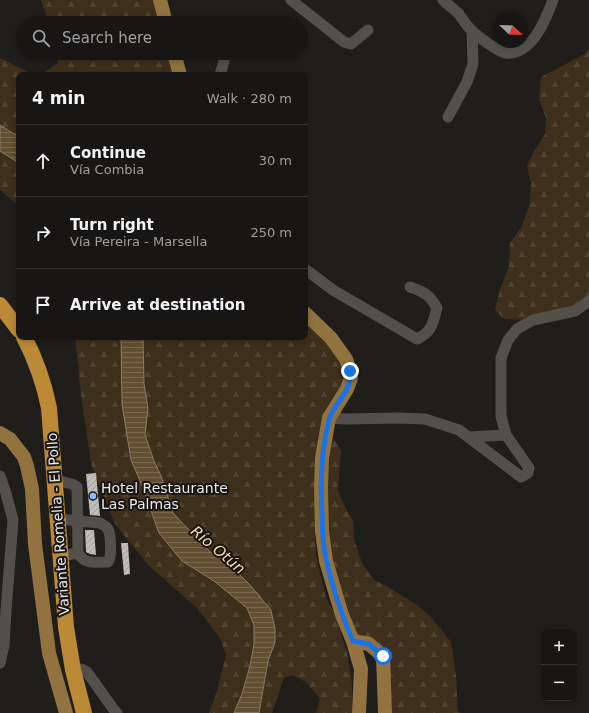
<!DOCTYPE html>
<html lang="en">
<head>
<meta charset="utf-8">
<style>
	body { margin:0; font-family:"DejaVu Sans",sans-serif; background:#252322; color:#f1f3f6 }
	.controls { position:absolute; right:12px; bottom:12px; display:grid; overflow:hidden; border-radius:8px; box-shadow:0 2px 6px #0003 }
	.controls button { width:36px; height:36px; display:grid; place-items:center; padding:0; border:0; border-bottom:1px solid #363534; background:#181614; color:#f1f3f6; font:20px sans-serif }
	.compass { position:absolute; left:493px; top:12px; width:36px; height:36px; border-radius:50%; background:#181614; box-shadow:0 2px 6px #0003; rotate:113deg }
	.stop { position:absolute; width:12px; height:12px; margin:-9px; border:3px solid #1a73e8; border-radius:50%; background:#fff }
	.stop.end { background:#1a73e8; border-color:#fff; box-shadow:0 1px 4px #0008 }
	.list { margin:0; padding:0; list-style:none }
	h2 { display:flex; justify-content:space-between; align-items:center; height:52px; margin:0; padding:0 16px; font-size:17px }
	h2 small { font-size:13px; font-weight:400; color:#9f9fa0 }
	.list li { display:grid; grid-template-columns:26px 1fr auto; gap:12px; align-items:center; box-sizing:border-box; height:72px; padding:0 16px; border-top:1px solid #363534 }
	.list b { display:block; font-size:15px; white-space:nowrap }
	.list p { margin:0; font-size:13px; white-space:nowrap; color:#9f9fa0 }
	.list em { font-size:13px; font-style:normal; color:#9f9fa0 }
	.icon { flex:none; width:22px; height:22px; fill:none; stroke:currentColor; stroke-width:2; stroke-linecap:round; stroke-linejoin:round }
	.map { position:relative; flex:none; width:589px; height:713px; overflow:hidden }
	.search { position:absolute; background:#181614; box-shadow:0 2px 6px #0003; left:16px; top:16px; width:292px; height:44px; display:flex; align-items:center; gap:10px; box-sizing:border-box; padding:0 14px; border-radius:22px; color:#9f9fa0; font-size:15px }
	.panel { position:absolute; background:#181614; box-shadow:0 2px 6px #0003; left:16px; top:72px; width:292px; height:268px; border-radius:8px }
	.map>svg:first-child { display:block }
</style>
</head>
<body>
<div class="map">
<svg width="589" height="713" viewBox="0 0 589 713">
	<defs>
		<pattern id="forest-firs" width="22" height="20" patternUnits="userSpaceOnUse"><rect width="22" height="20" fill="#3d2f1b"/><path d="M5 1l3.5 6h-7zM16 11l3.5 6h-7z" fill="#504331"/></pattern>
		<pattern id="water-rules" width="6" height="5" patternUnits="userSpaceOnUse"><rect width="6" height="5" fill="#624e30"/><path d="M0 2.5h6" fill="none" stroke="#79684e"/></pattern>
		<pattern id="building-hatch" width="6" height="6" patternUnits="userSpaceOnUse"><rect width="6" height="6" fill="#c0bcb7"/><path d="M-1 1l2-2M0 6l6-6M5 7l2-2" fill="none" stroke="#a29e9b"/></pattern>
	</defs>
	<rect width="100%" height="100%" fill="#201e1a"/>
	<g fill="url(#forest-firs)">
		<path d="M 41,0 L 160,0 L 166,23 L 49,23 Z"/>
		<path d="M 589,48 L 589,301 L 533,320 L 504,319 L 495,310 L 500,289 L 509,266 L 510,243 L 522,226 L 529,206 L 531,185 L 527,166 L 533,153 L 545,134 L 546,118 L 539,100 L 541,77 L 585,54 Z"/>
		<path d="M 57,53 L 174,53 L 180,75 L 40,75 L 58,63 Z"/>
		<path d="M 0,58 L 26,71 L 37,75 L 19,75 L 19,146 L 0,135 Z"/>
		<path d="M 0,151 L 19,163 L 19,206 L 0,190 Z"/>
		<path d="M 305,314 L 350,370 L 333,407 L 316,518 L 315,535 L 316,555 L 326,598 L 334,613 L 347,652 L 352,684 L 352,713 L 316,713 L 320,699 L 306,682 L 292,675 L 284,678 L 272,713 L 259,713 L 268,661 L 275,642 L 227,562 L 210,552 L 196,536 L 184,525 L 173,513 L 161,476 L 154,461 L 145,435 L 148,408 L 144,384 L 143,337 L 305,337 Z"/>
		<path d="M 75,337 L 121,337 L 131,460 L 141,483 L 159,533 L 182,561 L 214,581 L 247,608 L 254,625 L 254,644 L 250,666 L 242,694 L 234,713 L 209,713 L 216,694 L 226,655 L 220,638 L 197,608 L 149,566 L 123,534 L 114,522 L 91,464 L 81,394 Z"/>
		<path d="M 328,438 L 336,442 L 341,451 L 338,489 L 341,499 L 353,521 L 354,539 L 362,563 L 374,580 L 385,585 L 417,605 L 429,615 L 451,642 L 456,676 L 458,711 L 460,713 L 385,713 L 383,656 L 353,641 L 326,561 Z"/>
	</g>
	<g fill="url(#water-rules)" stroke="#8b7d67">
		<path d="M 0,125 L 19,137 L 19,163 L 0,151 Z"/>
		<path d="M 121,337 L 143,337 L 144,384 L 148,408 L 145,435 L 154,461 L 161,476 L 173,513 L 184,525 L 196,536 L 210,552 L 227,562 L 249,584 L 271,610 L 275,629 L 275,642 L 268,661 L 259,713 L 234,713 L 242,694 L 250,666 L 254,644 L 254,625 L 247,608 L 214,581 L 182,561 L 159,533 L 141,483 L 131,460 L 122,404 Z"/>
	</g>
	<g fill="url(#building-hatch)">
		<path d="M 96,473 L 100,516 L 90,515 L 86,474 Z"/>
		<path d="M 85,530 L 94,530 L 96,555 L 90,554 L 86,552 Z"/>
		<path d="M 121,543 L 128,543 L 130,574 L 124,575 Z"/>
	</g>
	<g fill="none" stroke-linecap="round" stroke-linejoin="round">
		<g stroke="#53504b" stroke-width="11">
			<path d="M 291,0 L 344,42 L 351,44 L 368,30"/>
			<path d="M 443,0 C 448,5 454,9 459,14 C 463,20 467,26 472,31 C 477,36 499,52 505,53 C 532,56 546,19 553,0"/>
			<path d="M 220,75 L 224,61 L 223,53"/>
			<path d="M 448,117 L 467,82 L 473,64 L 472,31"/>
			<path d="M 305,269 L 333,290 L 417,339 C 432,332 433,323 437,308 C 430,295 424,292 410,287"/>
			<path d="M 329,418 L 345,419 L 399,418 L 425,419 L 459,430 L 521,477 L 528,473 L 529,468 L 506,435 L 501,416 L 501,358 L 508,340 L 517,329 L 533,320 L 575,311 L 589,301"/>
			<path d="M 469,437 L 506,435"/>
			<path d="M 0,476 L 5,490 L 13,520 L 6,611 L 4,645 L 0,663"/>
			<path d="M 55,480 L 72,484 L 77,487 L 78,553"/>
			<path d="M 58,519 L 100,523 C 103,525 106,526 108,529 C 111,535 112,557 108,562 C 95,562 85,565 78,553 L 61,556"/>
			<path d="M 73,670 L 81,669 L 87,672 L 114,710 L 117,713"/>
		</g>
		<g stroke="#92723f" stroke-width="14">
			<path d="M 160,0 L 166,23"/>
			<path d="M 174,53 L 180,75"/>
			<path d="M 305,313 L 331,338 L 346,359 L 350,371 L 351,378 L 347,389 L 329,418 L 322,458 L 321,488 L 322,531 L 326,561 L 342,615 L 353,641 L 361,669 L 359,713"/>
			<path d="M 0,433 L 10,439 L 24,457 L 27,466 L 32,489 L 35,544 L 49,653 L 66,713"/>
			<path d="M 353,641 L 369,644 L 383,656 L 385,713"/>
		</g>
		<g stroke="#bc8937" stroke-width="16">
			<path d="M 0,305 L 19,330"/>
			<path d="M 24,337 C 36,360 44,383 49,408 L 66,627 L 73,670 L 84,713"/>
		</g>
	</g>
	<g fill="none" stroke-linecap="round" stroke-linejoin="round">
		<path stroke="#1a73e8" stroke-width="5" d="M 350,371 C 353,391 334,402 329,420 C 321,451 320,482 322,514 C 322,530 323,547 327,563 C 333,590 342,616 353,641 L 369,644 L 383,656"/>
	</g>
	<circle fill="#8abafc" stroke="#171411" stroke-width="1.5" cx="93" cy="496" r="4"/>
	<g text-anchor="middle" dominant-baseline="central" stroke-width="4" stroke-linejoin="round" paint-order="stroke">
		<g font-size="14" fill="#eceae8" stroke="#171411" text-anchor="start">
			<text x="101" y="488">Hotel Restaurante<tspan x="101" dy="16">Las Palmas</tspan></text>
		</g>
		<g font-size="14" fill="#eceae8" stroke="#171411">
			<text transform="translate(58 524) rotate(-94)">Variante Romelia - El Pollo</text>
		</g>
		<g font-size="15" font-style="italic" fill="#fadbb0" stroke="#171411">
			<text transform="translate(218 550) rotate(40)">Río Otún</text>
		</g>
	</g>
</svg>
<div class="controls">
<button>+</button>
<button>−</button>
</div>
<svg class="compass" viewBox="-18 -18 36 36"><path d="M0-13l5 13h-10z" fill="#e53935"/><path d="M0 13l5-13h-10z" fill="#9f9fa0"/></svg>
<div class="stop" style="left:383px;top:656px"></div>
<div class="stop end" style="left:350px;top:371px"></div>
<div class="search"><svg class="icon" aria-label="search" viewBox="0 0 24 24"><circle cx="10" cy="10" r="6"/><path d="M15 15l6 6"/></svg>Search here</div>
<section class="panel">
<h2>4 min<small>Walk · 280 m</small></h2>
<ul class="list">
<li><svg class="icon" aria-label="ahead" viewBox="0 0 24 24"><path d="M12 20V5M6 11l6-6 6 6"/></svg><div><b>Continue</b><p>Vía Combia</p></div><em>30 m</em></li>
<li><svg class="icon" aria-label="right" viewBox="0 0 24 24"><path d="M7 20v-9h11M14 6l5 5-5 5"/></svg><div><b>Turn right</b><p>Vía Pereira - Marsella</p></div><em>250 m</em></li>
<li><svg class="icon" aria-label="arrive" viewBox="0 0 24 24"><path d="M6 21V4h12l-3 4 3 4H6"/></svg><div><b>Arrive at destination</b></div></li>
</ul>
</section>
</div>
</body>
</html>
